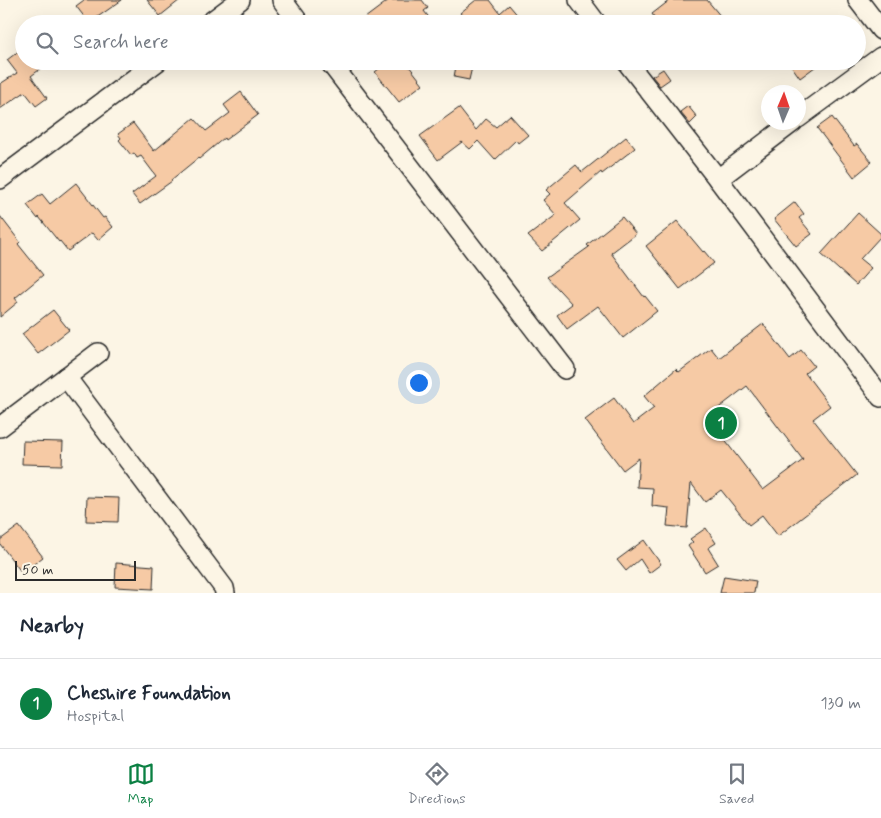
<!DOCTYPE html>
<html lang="en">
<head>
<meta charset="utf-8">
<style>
	body { margin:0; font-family:Mynerve,sans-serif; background:#f6f6f7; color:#1f2937 }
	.compass { position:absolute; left:761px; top:85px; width:45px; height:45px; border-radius:50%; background:#fff; box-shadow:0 5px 20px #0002; rotate:2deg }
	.scale { position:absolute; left:15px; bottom:12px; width:121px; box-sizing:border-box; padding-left:5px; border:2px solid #2b2b2b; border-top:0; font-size:14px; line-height:18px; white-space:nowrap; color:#2b2b2b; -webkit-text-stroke:4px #fcf5e5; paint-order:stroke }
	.you { position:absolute; left:418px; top:382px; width:18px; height:18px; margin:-12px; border:4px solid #fff; border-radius:50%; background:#1a73e8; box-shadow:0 0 0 8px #1a73e833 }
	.badge { display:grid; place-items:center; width:32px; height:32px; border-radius:50%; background:#0b8043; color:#fff; font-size:16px; font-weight:700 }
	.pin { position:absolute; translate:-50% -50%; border:2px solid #fff; box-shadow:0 1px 5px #0006 }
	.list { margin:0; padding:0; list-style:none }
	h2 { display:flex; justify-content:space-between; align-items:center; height:65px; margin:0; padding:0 20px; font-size:21px }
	h2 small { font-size:16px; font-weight:400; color:#747a83 }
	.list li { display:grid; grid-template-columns:32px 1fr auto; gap:15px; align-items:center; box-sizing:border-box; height:90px; padding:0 20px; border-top:1px solid #e0e1e3 }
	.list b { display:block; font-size:19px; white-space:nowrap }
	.list p { margin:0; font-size:16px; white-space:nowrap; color:#747a83 }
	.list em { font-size:16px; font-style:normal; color:#747a83 }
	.icon { flex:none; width:28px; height:28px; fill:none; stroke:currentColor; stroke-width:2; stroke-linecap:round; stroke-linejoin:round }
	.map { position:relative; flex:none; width:881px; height:593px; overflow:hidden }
	.search { position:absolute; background:#fff; box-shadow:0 5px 20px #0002; left:15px; right:15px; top:15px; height:55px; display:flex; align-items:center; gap:12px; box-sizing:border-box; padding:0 18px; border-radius:28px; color:#747a83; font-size:19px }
	.sheet { height:155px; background:#fff }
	nav { display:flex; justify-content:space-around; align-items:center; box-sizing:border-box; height:70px; border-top:1px solid #e0e1e3; background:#fff; font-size:14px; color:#747a83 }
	nav a { display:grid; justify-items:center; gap:2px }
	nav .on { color:#0b8043 }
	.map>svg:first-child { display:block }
</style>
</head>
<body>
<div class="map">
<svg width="881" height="593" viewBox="0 0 881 593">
	<rect width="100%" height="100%" fill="#fcf5e5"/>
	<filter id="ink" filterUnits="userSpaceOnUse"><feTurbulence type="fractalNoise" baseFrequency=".02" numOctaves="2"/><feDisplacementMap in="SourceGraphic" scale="10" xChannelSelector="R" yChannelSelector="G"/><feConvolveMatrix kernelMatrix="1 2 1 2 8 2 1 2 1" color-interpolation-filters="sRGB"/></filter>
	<g filter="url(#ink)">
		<g fill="#f6caa5" stroke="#2b2b2b" fill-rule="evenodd">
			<path d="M 84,0 L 122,0 L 89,23 L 76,6 Z"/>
			<path d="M 147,0 L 180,0 L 160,16 Z"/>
			<path d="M 389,0 L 422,0 L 428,8 L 424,11 L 434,24 L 357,24 Z"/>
			<path d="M 476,0 L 490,0 L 500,13 L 509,5 L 525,24 L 469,24 L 460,13 Z"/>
			<path d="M 670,0 L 707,0 L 727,24 L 659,24 L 652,14 Z"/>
			<path d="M 24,47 L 24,61 L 51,61 L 31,76 L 47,98 L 36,106 L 25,92 L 0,109 L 0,84 L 17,73 L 7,60 Z"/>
			<path d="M 389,61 L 405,61 L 423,84 L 399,102 L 375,72 Z"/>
			<path d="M 457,61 L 465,61 L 473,63 L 469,80 L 454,77 Z"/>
			<path d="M 788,61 L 823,61 L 800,78 Z"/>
			<path d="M 663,69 L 670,79 L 660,86 L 652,76 Z"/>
			<path d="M 241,92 L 258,115 L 225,140 L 224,138 L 199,159 L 198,158 L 171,180 L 172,181 L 140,204 L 132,194 L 156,176 L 141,156 L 137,158 L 134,153 L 131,155 L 119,140 L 121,138 L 118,134 L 133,123 L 154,151 L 194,118 L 206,131 L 230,113 L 224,105 Z"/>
			<path d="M 688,106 L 697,117 L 690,124 L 680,112 Z"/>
			<path d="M 459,108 L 476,130 L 486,119 L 496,127 L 510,115 L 528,135 L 518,143 L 516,140 L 495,160 L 478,141 L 470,149 L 462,142 L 438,160 L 420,136 Z"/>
			<path d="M 832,117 L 854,146 L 857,144 L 872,162 L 854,177 L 817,128 Z"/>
			<path d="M 626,137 L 635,148 L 602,174 L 601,172 L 565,203 L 580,220 L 542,251 L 528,236 L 556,215 L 543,200 L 550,194 L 546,190 L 576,165 L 582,172 Z"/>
			<path d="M 76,183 L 103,218 L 105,217 L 113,227 L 98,240 L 92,233 L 68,251 L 60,241 L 59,242 L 39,217 L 38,219 L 27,205 L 42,194 L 50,204 Z"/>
			<path d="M 795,202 L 804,214 L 799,218 L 812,234 L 796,246 L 774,219 Z"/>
			<path d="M 858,213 L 881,234 L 881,236 L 860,259 L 871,268 L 856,285 L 821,254 Z"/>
			<path d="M 0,216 L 20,242 L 18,244 L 43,275 L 15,298 L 18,302 L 0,317 Z"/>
			<path d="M 622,217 L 636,234 L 611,253 L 644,297 L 645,296 L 657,311 L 623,338 L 598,306 L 567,329 L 557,315 L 572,304 L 547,277 L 589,247 L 587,245 Z"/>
			<path d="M 677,221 L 703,252 L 704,251 L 714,263 L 680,289 L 646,246 Z"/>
			<path d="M 53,310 L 69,330 L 38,354 L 22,334 Z"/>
			<path d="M 763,324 L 790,359 L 801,350 L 814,366 L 805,373 L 830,406 L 813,419 L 857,475 L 778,536 L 762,515 L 749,525 L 721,490 L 705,502 L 691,483 L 687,528 L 667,526 L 669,508 L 652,506 L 653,488 L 637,487 L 639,458 L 623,470 L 585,420 L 614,398 L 633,424 L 654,408 L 644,396 L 676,369 L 679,372 L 711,348 L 719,358 ZM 747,386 L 803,460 L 763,490 L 707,417 Z"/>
			<path d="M 23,441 L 63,442 L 62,465 L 22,464 Z"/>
			<path d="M 87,497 L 119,498 L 118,522 L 86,521 Z"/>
			<path d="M 19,526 L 43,557 L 22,573 L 0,544 L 0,540 Z"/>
			<path d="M 706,528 L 716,543 L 708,548 L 718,564 L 705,572 L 688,546 L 693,542 L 690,539 Z"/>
			<path d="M 644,540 L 661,564 L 649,573 L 640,559 L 626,571 L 617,560 Z"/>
			<path d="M 116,563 L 154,566 L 153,589 L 115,587 Z"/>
			<path d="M 724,576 L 756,581 L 754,593 L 720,593 Z"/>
		</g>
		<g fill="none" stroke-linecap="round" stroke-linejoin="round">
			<g stroke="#2b2b2b" stroke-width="22">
				<g id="minor">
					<path d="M 282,0 L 300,24"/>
					<path d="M 579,0 L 597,24"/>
					<path d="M 858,0 L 881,30"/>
					<path d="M 208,24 L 240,0"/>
					<path d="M 329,61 L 565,369"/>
					<path d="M 626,61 L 718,179 L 881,397"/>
					<path d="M 798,118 L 881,57"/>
					<path d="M 0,179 L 158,61"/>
					<path d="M 718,179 L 793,122"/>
					<path d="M 66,377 L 224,588 L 225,593"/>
					<path d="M 0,427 L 98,353"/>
				</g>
			</g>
			<use href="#minor" stroke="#fcf5e5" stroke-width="19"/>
		</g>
	</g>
</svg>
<svg class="compass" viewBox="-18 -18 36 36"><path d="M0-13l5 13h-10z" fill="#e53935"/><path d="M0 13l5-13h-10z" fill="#747a83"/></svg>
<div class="scale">50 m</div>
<div class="you"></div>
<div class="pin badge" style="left:721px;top:423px">1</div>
<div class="search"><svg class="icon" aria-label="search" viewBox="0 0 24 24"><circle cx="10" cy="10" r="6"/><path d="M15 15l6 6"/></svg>Search here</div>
</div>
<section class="sheet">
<h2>Nearby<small></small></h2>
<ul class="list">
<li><span class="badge">1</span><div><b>Cheshire Foundation</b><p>Hospital</p></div><em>130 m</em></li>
</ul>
</section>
<nav>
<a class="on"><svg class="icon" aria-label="map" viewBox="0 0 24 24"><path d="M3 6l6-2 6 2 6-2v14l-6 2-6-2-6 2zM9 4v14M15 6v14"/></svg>Map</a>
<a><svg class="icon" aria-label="directions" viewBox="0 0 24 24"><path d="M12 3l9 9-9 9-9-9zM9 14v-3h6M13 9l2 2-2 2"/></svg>Directions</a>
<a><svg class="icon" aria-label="saved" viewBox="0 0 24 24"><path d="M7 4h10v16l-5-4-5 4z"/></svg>Saved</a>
</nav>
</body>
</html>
